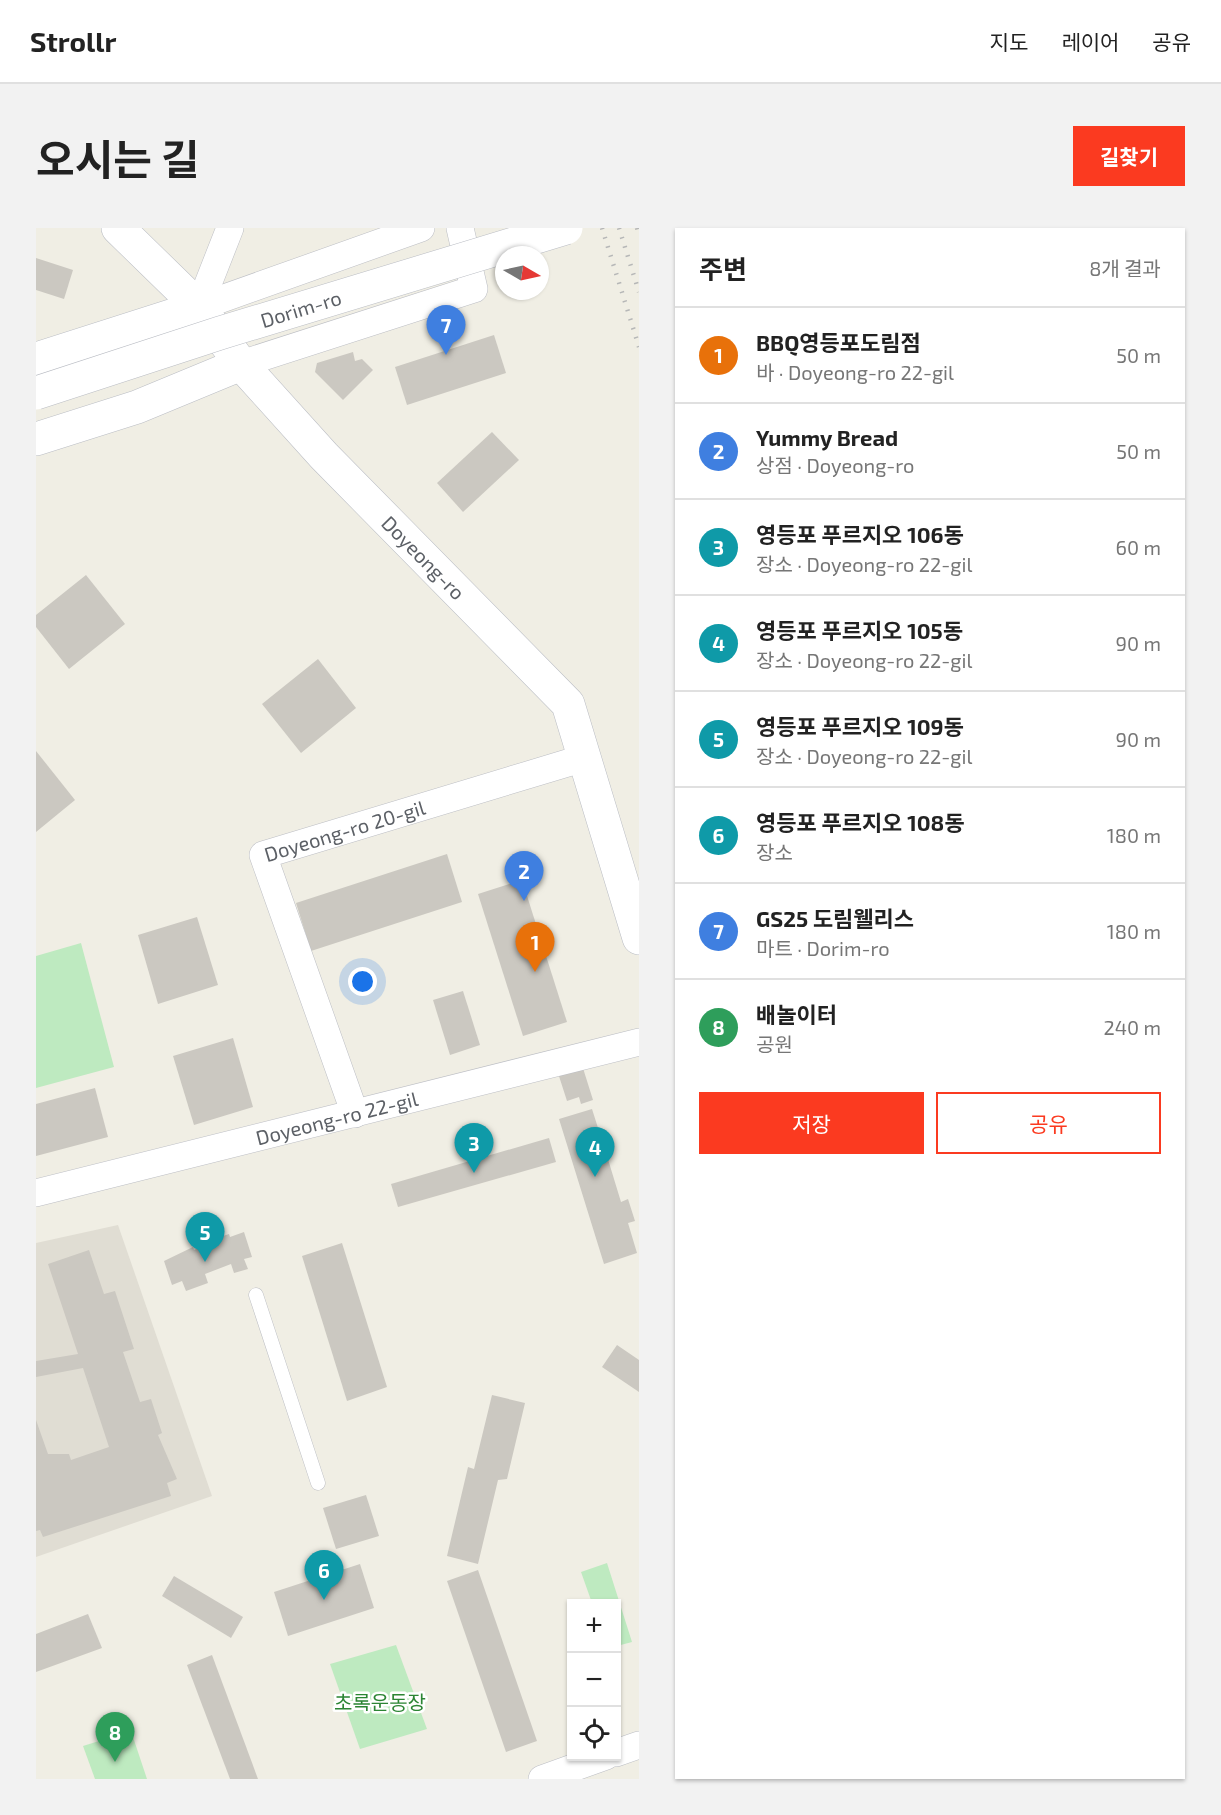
<!DOCTYPE html>
<html lang="ko">
<head>
<meta charset="utf-8">
<style>
	body { margin:0; font-family:"Exo 2","Noto Sans KR",sans-serif; background:#f2f2f2; color:#222 }
	.controls { position:absolute; right:18px; bottom:18px; display:grid; overflow:hidden; border-radius:0px; box-shadow:0 2px 4px #0004 }
	.controls button { width:54px; height:54px; display:grid; place-items:center; padding:0; border:0; border-bottom:2px solid #e0e0e0; background:#fff; color:#222; font:30px sans-serif }
	.compass { position:absolute; left:459px; top:18px; width:54px; height:54px; border-radius:50%; background:#fff; box-shadow:0 2px 4px #0004; rotate:99deg }
	.you { position:absolute; left:327px; top:754px; width:21px; height:21px; margin:-15px; border:4px solid #fff; border-radius:50%; background:#1a73e8; box-shadow:0 0 0 9px #1a73e833 }
	.badge { display:grid; place-items:center; width:39px; height:39px; border-radius:50%; background:#fb3a20; color:#fff; font-size:20px; font-weight:700 }
	.pin { position:absolute; translate:-50% -50px; filter:drop-shadow(0 2px 3px #0008) }
	.pin::after { content:''; position:absolute; top:32px; width:21px; height:18px; background:inherit; clip-path:polygon(0 0,100% 0,50% 100%) }
	.list { margin:0; padding:0; list-style:none }
	h2 { display:flex; justify-content:space-between; align-items:center; height:78px; margin:0; padding:0 24px; font-size:26px }
	h2 small { font-size:20px; font-weight:400; color:#767676 }
	.list li { display:grid; grid-template-columns:39px 1fr auto; gap:18px; align-items:center; box-sizing:border-box; height:96px; padding:0 24px; border-top:2px solid #e0e0e0 }
	.list b { display:block; font-size:22px; white-space:nowrap }
	.list p { margin:0; font-size:20px; white-space:nowrap; color:#767676 }
	.list em { font-size:20px; font-style:normal; color:#767676 }
	.actions { display:flex; gap:12px; padding:18px 24px }
	.actions a { flex:1; padding:14px 0; border:2px solid #fb3a20; border-radius:0px; text-align:center; font-size:21px; color:#fb3a20 }
	.actions .main { background:#fb3a20; color:#fff }
	.icon { flex:none; width:33px; height:33px; fill:none; stroke:currentColor; stroke-width:2; stroke-linecap:round; stroke-linejoin:round }
	.map { position:relative; flex:none; width:603px; height:1551px; overflow:hidden; border-radius:0px }
	header { display:flex; align-items:center; gap:36px; box-sizing:border-box; height:84px; padding:0 30px; background:#fff; border-bottom:2px solid #e0e0e0 }
	header strong { font-size:28px }
	nav { display:flex; gap:33px; margin-inline-start:auto; font-size:21px }
	.intro { display:flex; align-items:center; justify-content:space-between; box-sizing:border-box; height:144px; padding:0 36px }
	h1 { margin:0; font-size:42px }
	.button { padding:15px 27px; border-radius:0px; background:#fb3a20; color:#fff; font-size:21px; font-weight:700 }
	main { display:flex; gap:36px; padding:0 36px }
	aside { flex:1; background:#fff; border-radius:0px; box-shadow:0 2px 4px #0004 }
	.map>svg:first-child { display:block }
</style>
</head>
<body>
<header>
<strong>Strollr</strong>
<nav><a>지도</a><a>레이어</a><a>공유</a></nav>
</header>
<div class="intro"><h1>오시는 길</h1><a class="button">길찾기</a></div>
<main>
<div class="map">
<svg width="603" height="1551" viewBox="0 0 603 1551">
	<rect width="100%" height="100%" fill="#f0eee4"/>
	<path fill="#e0ddd3" d="M 82,997 L 176,1268 L 0,1329 L 0,1015 Z"/>
	<g fill="#beeac0">
		<path d="M 45,715 L 78,839 L 0,860 L 0,728 Z"/>
		<path d="M 571,1335 L 596,1414 L 581,1418 L 580,1376 L 556,1375 L 545,1344 Z"/>
		<path d="M 360,1417 L 391,1501 L 324,1521 L 294,1436 Z"/>
		<path d="M 95,1503 L 111,1551 L 59,1551 L 47,1518 Z"/>
	</g>
	<g fill="#cbc8c1">
		<path d="M 0,30 L 37,42 L 28,71 L 0,62 Z"/>
		<path d="M 458,107 L 470,145 L 371,177 L 359,139 Z"/>
		<path d="M 317,124 L 319,133 L 326,131 L 337,142 L 307,172 L 279,144 L 281,135 Z"/>
		<path d="M 456,204 L 483,232 L 427,284 L 401,255 Z"/>
		<path d="M 50,347 L 89,396 L 33,441 L 0,399 L 0,387 Z"/>
		<path d="M 282,431 L 320,480 L 265,525 L 226,476 Z"/>
		<path d="M 0,523 L 39,572 L 0,604 Z"/>
		<path d="M 411,626 L 426,674 L 275,723 L 260,675 Z"/>
		<path d="M 486,652 L 531,794 L 487,808 L 442,666 Z"/>
		<path d="M 161,689 L 182,757 L 122,776 L 102,707 Z"/>
		<path d="M 427,763 L 444,817 L 414,827 L 397,772 Z"/>
		<path d="M 197,810 L 217,879 L 158,897 L 137,828 Z"/>
		<path d="M 546,837 L 557,872 L 545,876 L 543,869 L 531,873 L 522,845 Z"/>
		<path d="M 59,860 L 72,909 L 0,928 L 0,876 Z"/>
		<path d="M 556,881 L 563,903 L 569,901 L 577,925 L 571,928 L 585,974 L 592,971 L 599,993 L 592,995 L 601,1025 L 568,1036 L 523,891 Z"/>
		<path d="M 513,910 L 520,934 L 362,979 L 355,956 Z"/>
		<path d="M 208,1004 L 216,1029 L 208,1031 L 212,1041 L 198,1045 L 195,1036 L 169,1046 L 172,1055 L 150,1063 L 146,1053 L 136,1057 L 128,1033 L 157,1019 L 158,1022 L 179,1014 L 178,1011 L 193,1006 L 194,1009 Z"/>
		<path d="M 306,1015 L 351,1159 L 311,1173 L 266,1028 Z"/>
		<path d="M 53,1022 L 68,1066 L 79,1063 L 98,1121 L 87,1124 L 104,1174 L 115,1171 L 126,1205 L 122,1207 L 141,1251 L 131,1255 L 135,1268 L 7,1309 L 4,1302 L 0,1303 L 0,1192 L 12,1226 L 33,1226 L 35,1232 L 73,1219 L 47,1140 L 0,1149 L 0,1133 L 42,1126 L 12,1036 Z"/>
		<path d="M 581,1117 L 603,1132 L 603,1164 L 566,1139 Z"/>
		<path d="M 456,1167 L 489,1175 L 471,1251 L 462,1252 L 442,1336 L 411,1328 L 432,1239 L 438,1241 Z"/>
		<path d="M 330,1267 L 343,1308 L 300,1321 L 287,1280 Z"/>
		<path d="M 324,1336 L 338,1380 L 252,1408 L 238,1364 Z"/>
		<path d="M 442,1342 L 501,1513 L 470,1524 L 411,1353 Z"/>
		<path d="M 138,1348 L 207,1389 L 195,1410 L 126,1368 Z"/>
		<path d="M 52,1386 L 66,1420 L 0,1444 L 0,1406 Z"/>
		<path d="M 176,1427 L 222,1551 L 194,1551 L 151,1437 Z"/>
	</g>
	<g fill="none" stroke-linecap="round" stroke-linejoin="round">
		<g stroke="#bcbec4" stroke-width="15">
			<path id="lane" d="M 220,1067 L 282,1255"/>
		</g>
		<g stroke="#bcbec4" stroke-width="28">
			<g id="street">
				<path d="M 163,79 L 385,0"/>
				<path d="M 163,79 L 194,0"/>
				<path d="M 205,136 L 438,61 L 424,0"/>
				<path id="s1" d="M 319,886 L 227,627 L 548,530"/>
				<path id="s2" d="M 0,965 L 603,814"/>
				<path d="M 580,1525 L 603,1517"/>
				<path d="M 506,1551 L 570,1528"/>
			</g>
		</g>
		<g stroke="#babdc4" stroke-width="34">
			<g id="secondary">
				<path id="s3" d="M 82,0 L 163,79 L 205,136 L 288,228 L 532,476 L 603,710"/>
				<path d="M 0,131 L 163,79"/>
				<path d="M 0,211 L 101,179 L 205,136"/>
			</g>
		</g>
		<use href="#lane" stroke="#fff" stroke-width="14"/>
		<use href="#street" stroke="#fff" stroke-width="27"/>
		<use href="#secondary" stroke="#fff" stroke-width="33"/>
		<g stroke="#b6b7b7" stroke-width="4.5" stroke-dasharray="1.5 8" stroke-linecap="butt">
			<path d="M 566,0 L 603,119"/>
			<path d="M 583,0 L 603,64"/>
			<path d="M 601,0 L 603,7"/>
		</g>
		<g stroke="#babdc4" stroke-width="34" stroke-linecap="butt">
			<g id="secondary-bridge">
				<path id="s4" d="M 0,165 L 184,105 L 530,0"/>
			</g>
		</g>
		<use href="#secondary-bridge" stroke="#fff" stroke-width="33"/>
	</g>
	<g text-anchor="middle" dominant-baseline="central" stroke-width="5" stroke-linejoin="round" paint-order="stroke">
		<g font-size="20" fill="#5c6066" stroke="#fff">
			<text stroke="none"><textPath href="#s4" startOffset="278">Dorim-ro</textPath></text>
			<text stroke="none"><textPath href="#s3" startOffset="450">Doyeong-ro</textPath></text>
			<text stroke="none"><textPath href="#s1" startOffset="360">Doyeong-ro 20-gil</textPath></text>
			<text stroke="none"><textPath href="#s2" startOffset="310">Doyeong-ro 22-gil</textPath></text>
		</g>
		<g font-size="20" fill="#2c8534" stroke="#fff">
			<text x="344" y="1474">초록운동장</text>
		</g>
	</g>
</svg>
<div class="controls">
<button>+</button>
<button>−</button>
<button><svg class="icon" aria-label="locate" viewBox="0 0 24 24"><circle cx="12" cy="12" r="6"/><path d="M12 2v4M12 18v4M2 12h4M18 12h4"/></svg></button>
</div>
<svg class="compass" viewBox="-18 -18 36 36"><path d="M0-13l5 13h-10z" fill="#e53935"/><path d="M0 13l5-13h-10z" fill="#767676"/></svg>
<div class="you"></div>
<div class="pin badge" style="left:499px;top:744px;background:#e8710a">1</div>
<div class="pin badge" style="left:488px;top:673px;background:#3f7fe0">2</div>
<div class="pin badge" style="left:438px;top:945px;background:#0f9aa8">3</div>
<div class="pin badge" style="left:559px;top:949px;background:#0f9aa8">4</div>
<div class="pin badge" style="left:169px;top:1034px;background:#0f9aa8">5</div>
<div class="pin badge" style="left:288px;top:1372px;background:#0f9aa8">6</div>
<div class="pin badge" style="left:410px;top:127px;background:#3f7fe0">7</div>
<div class="pin badge" style="left:79px;top:1534px;background:#2e9e5b">8</div>
</div>
<aside>
<h2>주변<small>8개 결과</small></h2>
<ul class="list">
<li><span class="badge" style="background:#e8710a">1</span><div><b>BBQ영등포도림점</b><p>바 · Doyeong-ro 22-gil</p></div><em>50 m</em></li>
<li><span class="badge" style="background:#3f7fe0">2</span><div><b>Yummy Bread</b><p>상점 · Doyeong-ro</p></div><em>50 m</em></li>
<li><span class="badge" style="background:#0f9aa8">3</span><div><b>영등포 푸르지오 106동</b><p>장소 · Doyeong-ro 22-gil</p></div><em>60 m</em></li>
<li><span class="badge" style="background:#0f9aa8">4</span><div><b>영등포 푸르지오 105동</b><p>장소 · Doyeong-ro 22-gil</p></div><em>90 m</em></li>
<li><span class="badge" style="background:#0f9aa8">5</span><div><b>영등포 푸르지오 109동</b><p>장소 · Doyeong-ro 22-gil</p></div><em>90 m</em></li>
<li><span class="badge" style="background:#0f9aa8">6</span><div><b>영등포 푸르지오 108동</b><p>장소</p></div><em>180 m</em></li>
<li><span class="badge" style="background:#3f7fe0">7</span><div><b>GS25 도림웰리스</b><p>마트 · Dorim-ro</p></div><em>180 m</em></li>
<li><span class="badge" style="background:#2e9e5b">8</span><div><b>배놀이터</b><p>공원</p></div><em>240 m</em></li>
</ul>
<div class="actions"><a class="main">저장</a><a>공유</a></div>
</aside>
</main>
</body>
</html>
